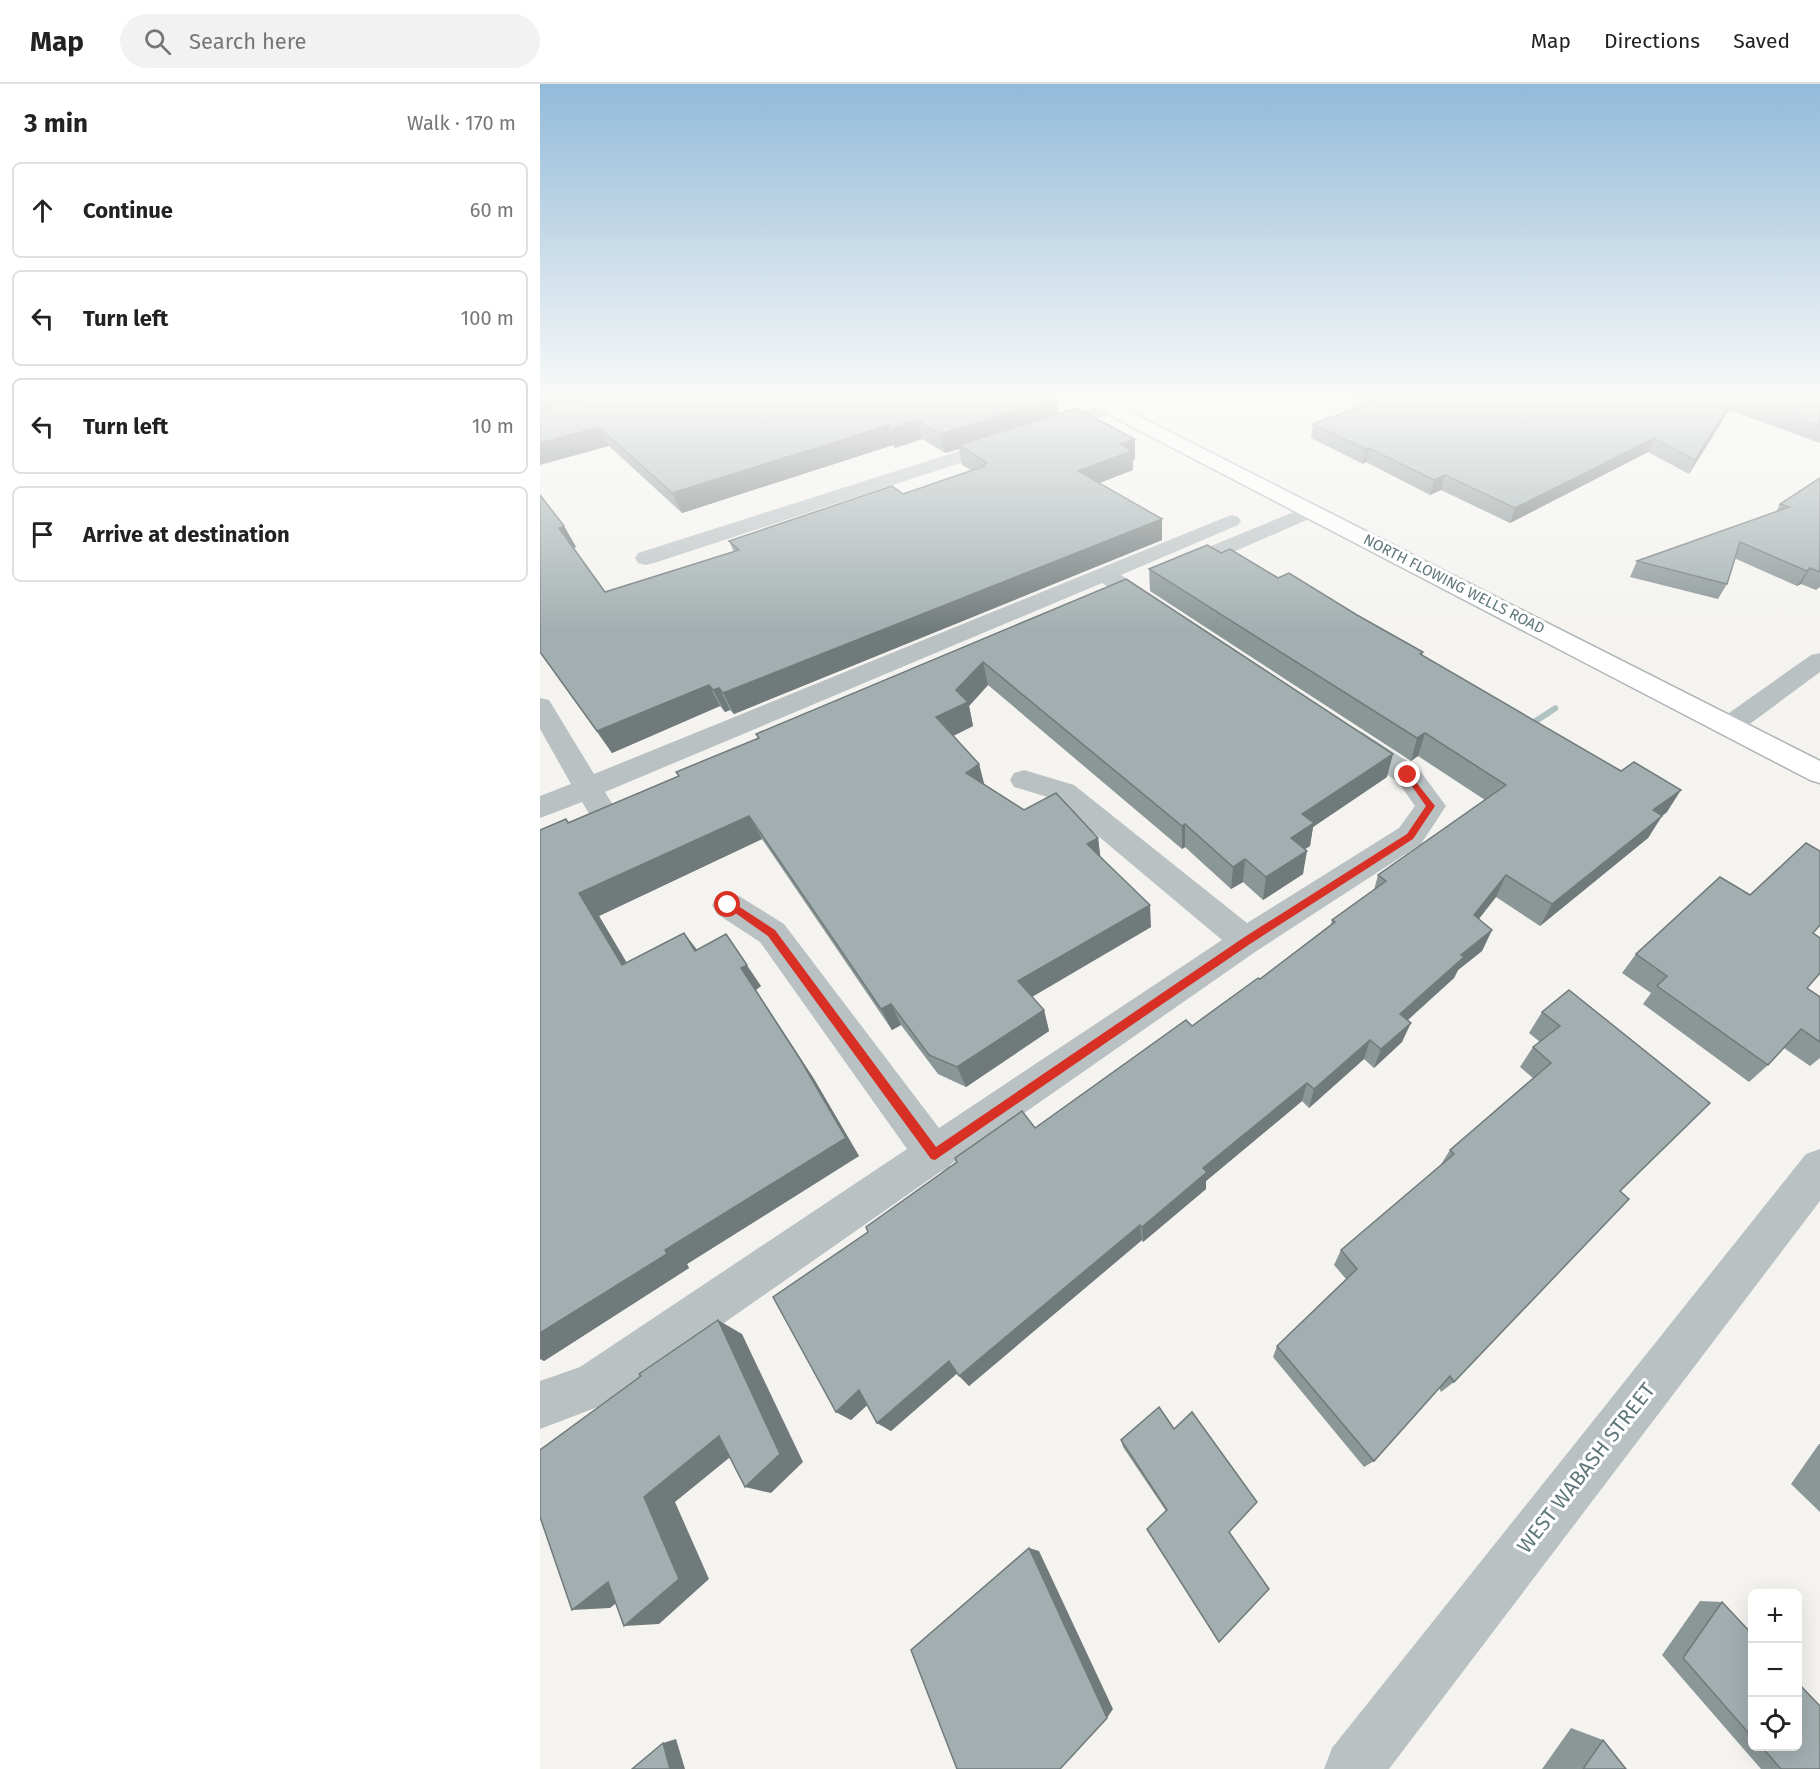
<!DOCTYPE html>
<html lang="en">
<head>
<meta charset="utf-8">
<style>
	body { margin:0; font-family:"Fira Sans",sans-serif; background:#f2f2f2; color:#222 }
	.controls { position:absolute; right:18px; bottom:18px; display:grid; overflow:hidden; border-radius:9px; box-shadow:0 6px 24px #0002 }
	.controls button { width:54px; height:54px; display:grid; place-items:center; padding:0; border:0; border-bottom:2px solid #e0e0e0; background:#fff; color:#222; font:30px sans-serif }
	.stop { position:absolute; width:18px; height:18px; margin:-14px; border:4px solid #d93025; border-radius:50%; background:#fff }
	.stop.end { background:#d93025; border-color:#fff; box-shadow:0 2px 6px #0008 }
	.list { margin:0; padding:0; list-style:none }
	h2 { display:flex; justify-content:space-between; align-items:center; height:78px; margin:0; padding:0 24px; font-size:26px }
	h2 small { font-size:20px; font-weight:400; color:#767676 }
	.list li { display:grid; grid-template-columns:39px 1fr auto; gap:18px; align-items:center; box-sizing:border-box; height:96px; margin:0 12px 12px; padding:0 12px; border:2px solid #e0e0e0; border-radius:9px }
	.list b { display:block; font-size:22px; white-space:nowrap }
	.list em { font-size:20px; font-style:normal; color:#767676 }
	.icon { flex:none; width:33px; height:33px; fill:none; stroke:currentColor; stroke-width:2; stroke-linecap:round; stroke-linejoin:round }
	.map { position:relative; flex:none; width:1280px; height:1685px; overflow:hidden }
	header { display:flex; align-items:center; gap:36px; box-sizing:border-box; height:84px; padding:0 30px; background:#fff; border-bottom:2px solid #e0e0e0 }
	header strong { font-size:28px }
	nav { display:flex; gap:33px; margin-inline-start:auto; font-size:21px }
	.search { width:420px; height:54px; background:#f2f2f2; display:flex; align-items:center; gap:15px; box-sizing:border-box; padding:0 21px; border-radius:33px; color:#767676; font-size:22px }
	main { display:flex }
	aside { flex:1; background:#fff }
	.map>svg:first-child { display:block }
</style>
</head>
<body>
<header>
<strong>Map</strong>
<div class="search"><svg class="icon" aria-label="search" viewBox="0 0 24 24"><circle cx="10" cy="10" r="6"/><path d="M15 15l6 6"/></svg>Search here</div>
<nav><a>Map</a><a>Directions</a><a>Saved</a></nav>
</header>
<main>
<aside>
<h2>3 min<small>Walk · 170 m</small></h2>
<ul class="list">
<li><svg class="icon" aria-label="ahead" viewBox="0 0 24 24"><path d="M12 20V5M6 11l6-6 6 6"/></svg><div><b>Continue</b></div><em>60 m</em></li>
<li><svg class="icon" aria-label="left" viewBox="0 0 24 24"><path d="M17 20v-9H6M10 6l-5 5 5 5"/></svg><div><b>Turn left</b></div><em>100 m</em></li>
<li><svg class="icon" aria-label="left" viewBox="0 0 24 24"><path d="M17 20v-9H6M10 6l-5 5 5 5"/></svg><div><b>Turn left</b></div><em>10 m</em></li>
<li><svg class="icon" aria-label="arrive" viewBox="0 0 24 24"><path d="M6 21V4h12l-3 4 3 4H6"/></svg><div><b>Arrive at destination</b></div></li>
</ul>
</aside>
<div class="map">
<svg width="1280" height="1685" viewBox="0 0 1280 1685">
	<rect width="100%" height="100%" fill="#f4f3f0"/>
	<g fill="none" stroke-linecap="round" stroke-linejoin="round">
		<path fill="#b1c3c2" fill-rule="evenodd" d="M 1015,621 L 1018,622 L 1018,626 L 985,648 L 979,648 L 979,644 Z"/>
		<g stroke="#aeb5b7" stroke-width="3">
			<path id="major" d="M 539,312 L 559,312 L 1280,677 L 1280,699 L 1270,696 L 541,316 Z"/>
		</g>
		<g fill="#bac1c3" fill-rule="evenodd">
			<path d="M 570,319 L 576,320 L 579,324 L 576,328 L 114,479 L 106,481 L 98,479 L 95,474 L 98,469 Z"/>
			<path d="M 771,421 L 778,423 L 781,427 L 778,431 L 643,490 L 635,492 L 627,490 L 624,485 L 627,480 Z"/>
			<path d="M 691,431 L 698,433 L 701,437 L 698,441 L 581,491 L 622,518 L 626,523 L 622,528 L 614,530 L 606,528 L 562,499 L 65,708 L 79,731 L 74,738 L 64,741 L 54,738 L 42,718 L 0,734 L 0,712 L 31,700 L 0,645 L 0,614 L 9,616 L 54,690 Z"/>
			<path d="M 1280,569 L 1280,588 L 1199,648 L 1189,651 L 1179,648 L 1176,642 L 1179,636 L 1271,571 Z"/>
			<path d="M 812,645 L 822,648 L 878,684 L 906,722 L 881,760 L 718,866 L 411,1080 L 409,1084 L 400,1088 L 71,1318 L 0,1345 L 0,1297 L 40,1283 L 367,1065 L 220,858 L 177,830 L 172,821 L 177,812 L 188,809 L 199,812 L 244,840 L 399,1044 L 682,856 L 514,715 L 474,703 L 470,696 L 474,689 L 484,686 L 534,701 L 707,839 L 859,744 L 875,722 L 858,698 L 802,660 L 798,654 L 802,648 Z"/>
			<path d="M 1280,1065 L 1280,1117 L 849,1685 L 784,1685 L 792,1664 L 1266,1070 Z"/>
		</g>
		<use href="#major" fill="#fff" fill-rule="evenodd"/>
	</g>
	<g fill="#8b9697">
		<path d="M 0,312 L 517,314 L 519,329 L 595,355 L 595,375 L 593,376 L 593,386 L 560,399 L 622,435 L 622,456 L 194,630 L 190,626 L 185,628 L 180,622 L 72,669 L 0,568 L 24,442 L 36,463 L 34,464 L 65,508 L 194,468 L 189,457 L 363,410 L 431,386 L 422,381 L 419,365 L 405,369 L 382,355 L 355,364 L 353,361 L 142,429 L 69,362 Z"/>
		<path d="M 810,312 L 1280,312 L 1280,359 L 1189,326 L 1149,390 L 1108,368 L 970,439 L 901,406 L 890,411 L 826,378 L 823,380 L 771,354 L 773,340 L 827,320 Z"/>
		<path d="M 1280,394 L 1280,503 L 1276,506 L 1261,500 L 1257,502 L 1194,474 L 1187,500 L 1178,515 L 1090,493 L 1097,477 L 1236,428 L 1240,420 Z"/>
		<path d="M 681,469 L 738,494 L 817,531 L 883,568 L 882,572 L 1127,728 L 1122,732 L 1108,754 L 1000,842 L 956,813 L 938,835 L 952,846 L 942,867 L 918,886 L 914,894 L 868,936 L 862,958 L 834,984 L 824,975 L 769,1024 L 762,1017 L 666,1097 L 666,1105 L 603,1158 L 602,1156 L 429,1302 L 417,1289 L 351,1347 L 337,1339 L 327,1321 L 311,1336 L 296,1328 L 328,1148 L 416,1078 L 415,1074 L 495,1044 L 652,942 L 720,895 L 791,840 L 792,836 L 834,806 L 838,791 L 945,716 L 878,672 L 871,677 L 610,507 L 609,485 Z"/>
		<path d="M 586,495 L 847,693 L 773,743 L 770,762 L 765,765 L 763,790 L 723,816 L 703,798 L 691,805 L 645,763 L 642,765 L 448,601 L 429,622 L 433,642 L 413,652 L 439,680 L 444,701 L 484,726 L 558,754 L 560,773 L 611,843 L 492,913 L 504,926 L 509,947 L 426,1003 L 398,990 L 361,941 L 352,946 L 222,755 L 59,832 L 87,879 L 144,849 L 157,866 L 221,902 L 216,906 L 274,995 L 319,1072 L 147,1180 L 149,1184 L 4,1277 L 26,735 L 29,738 L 139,692 L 218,654 L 216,650 Z"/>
		<path d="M 1273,849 L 1267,904 L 1280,913 L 1280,974 L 1270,982 L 1244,964 L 1228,981 L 1209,998 L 1103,920 L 1111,909 L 1082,889 L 1096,870 Z"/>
		<path d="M 1029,906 L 1080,1107 L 914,1298 L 901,1308 L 899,1304 L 834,1377 L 824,1383 L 733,1273 L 737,1262 L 806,1195 L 794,1181 L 801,1166 L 900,1082 L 910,1066 L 993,994 L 980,983 L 993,963 L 1000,958 L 989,949 L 1002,928 Z"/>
		<path d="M 581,1356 L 689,1448 L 626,1427 L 583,1363 Z"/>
		<path d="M 1279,1360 L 1280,1360 L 1280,1428 L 1251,1400 Z"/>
		<path d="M 1160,1517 L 1182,1518 L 1212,1550 L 1212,1662 L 1257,1662 L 1280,1685 L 1221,1685 L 1122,1571 Z"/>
		<path d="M 1031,1644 L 1063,1656 L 1086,1685 L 1002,1685 Z"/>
	</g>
	<g fill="#717a7b">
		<path d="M 0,312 L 85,312 L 0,333 Z"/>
		<path d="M 1195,312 L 1189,326 L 1149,390 L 1155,376 Z"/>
		<path d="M 517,314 L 519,333 L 419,361 L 419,365 L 405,369 L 401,350 Z"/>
		<path d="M 378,336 L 382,355 L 355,364 L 350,345 Z"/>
		<path d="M 349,341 L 353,361 L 142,429 L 132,409 Z"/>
		<path d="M 59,343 L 69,362 L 0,381 L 0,359 Z"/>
		<path d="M 1114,354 L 1108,368 L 970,439 L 975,424 Z"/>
		<path d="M 595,355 L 595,375 L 593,376 L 593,386 L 540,406 L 538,387 L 580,360 Z"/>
		<path d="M 829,364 L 826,378 L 823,380 L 825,365 Z"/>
		<path d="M 905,391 L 901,406 L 890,411 L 894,396 Z"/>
		<path d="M 622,435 L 622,456 L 194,630 L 183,609 Z"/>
		<path d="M 24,442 L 36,463 L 32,464 L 19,444 Z"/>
		<path d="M 1270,484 L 1261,500 L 1257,502 L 1267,487 Z"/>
		<path d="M 443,578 L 448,601 L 429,622 L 433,642 L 403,657 L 396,633 L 416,606 Z"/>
		<path d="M 169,601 L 180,622 L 72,669 L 57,647 Z"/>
		<path d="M 179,604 L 190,626 L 185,628 L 173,606 Z"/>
		<path d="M 885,649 L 878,672 L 871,677 L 877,654 Z"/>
		<path d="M 853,670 L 847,693 L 773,743 L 770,762 L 747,776 L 751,754 L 762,730 Z"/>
		<path d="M 439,680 L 445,703 L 426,689 Z"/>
		<path d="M 1141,706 L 1127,728 L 1122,732 L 1108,754 L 1000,842 L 1012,820 L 1113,726 Z"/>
		<path d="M 209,732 L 222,755 L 59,832 L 101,903 L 82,881 L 39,809 Z"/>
		<path d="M 645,740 L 645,763 L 642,765 L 642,742 Z"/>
		<path d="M 558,754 L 561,777 L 547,760 Z"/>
		<path d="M 767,767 L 763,790 L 723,816 L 726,793 Z"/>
		<path d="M 705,775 L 703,798 L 691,805 L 693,783 Z"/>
		<path d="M 966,791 L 956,813 L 925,853 L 934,831 Z"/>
		<path d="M 610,821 L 611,843 L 483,918 L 478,897 Z"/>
		<path d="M 952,846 L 942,867 L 918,886 L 914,894 L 852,950 L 860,930 L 921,871 Z"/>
		<path d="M 144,849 L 161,871 L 155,867 Z"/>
		<path d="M 186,850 L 221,902 L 216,906 L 274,995 L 319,1072 L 147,1180 L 149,1184 L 4,1277 L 0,1275 L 0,1249 L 125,1166 L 201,884 Z"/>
		<path d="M 351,920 L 361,941 L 352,946 L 341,925 Z"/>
		<path d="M 504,926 L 509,947 L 426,1003 L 417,983 Z"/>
		<path d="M 871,939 L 862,958 L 834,984 L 841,965 Z"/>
		<path d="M 830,956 L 824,975 L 769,1024 L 774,1005 Z"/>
		<path d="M 767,999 L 762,1017 L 666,1097 L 666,1105 L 603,1158 L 602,1143 L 663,1084 Z"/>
		<path d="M 600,1141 L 602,1156 L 429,1302 L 419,1292 Z"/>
		<path d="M 178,1236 L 202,1250 L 263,1378 L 231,1409 L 205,1403 Z"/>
		<path d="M 409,1277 L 420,1287 L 351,1347 L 337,1339 Z"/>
		<path d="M 319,1306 L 334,1315 L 311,1336 L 296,1328 Z"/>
		<path d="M 179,1352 L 205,1361 L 135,1418 L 169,1495 L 119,1540 L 84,1542 L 104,1413 Z"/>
		<path d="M 489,1464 L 499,1467 L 573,1625 L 567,1634 Z"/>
		<path d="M 68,1498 L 103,1498 L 70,1524 L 32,1526 Z"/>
		<path d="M 136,1655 L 145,1685 L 130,1685 L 123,1659 Z"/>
	</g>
	<g fill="#a2aeb0" stroke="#717a7b" stroke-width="1.5">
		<path d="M 58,312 L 513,312 L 517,314 L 401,350 L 378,336 L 350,345 L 349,341 L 132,409 L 59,343 L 0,359 L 0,325 Z"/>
		<path d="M 842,312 L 1280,312 L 1280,342 L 1195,312 L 1155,376 L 1114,354 L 975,424 L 905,391 L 894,396 L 829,364 L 825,365 L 773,340 L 845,313 Z"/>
		<path d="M 536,324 L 595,355 L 580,360 L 592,367 L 538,387 L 622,435 L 183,609 L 179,604 L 173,606 L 169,601 L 57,647 L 0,568 L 0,411 L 24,442 L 19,444 L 65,508 L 199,466 L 189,457 L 352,402 L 363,410 L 445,382 L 443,381 L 447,379 L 419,361 Z"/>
		<path d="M 1280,394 L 1280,488 L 1270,484 L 1267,487 L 1200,458 L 1187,500 L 1097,477 L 1249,423 L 1240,420 Z"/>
		<path d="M 667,461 L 681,469 L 690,465 L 738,494 L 749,489 L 817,531 L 883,568 L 880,570 L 1081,687 L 1094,678 L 1141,706 L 1113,726 L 1122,732 L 1012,820 L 966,791 L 934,831 L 952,846 L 921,871 L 924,873 L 860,930 L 871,939 L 841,965 L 830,956 L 774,1005 L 767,999 L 663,1084 L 667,1088 L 602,1143 L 600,1141 L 419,1292 L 409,1277 L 337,1339 L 319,1306 L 296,1328 L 233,1213 L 328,1148 L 326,1143 L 417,1078 L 415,1074 L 482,1027 L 495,1044 L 646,936 L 652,942 L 718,894 L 720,895 L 795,838 L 792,836 L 846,797 L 838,791 L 966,701 L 885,649 L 877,654 L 609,485 Z"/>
		<path d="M 586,495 L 853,670 L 762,730 L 774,739 L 751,754 L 767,767 L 726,793 L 705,775 L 693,783 L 645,740 L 642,742 L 443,578 L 416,606 L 428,618 L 396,633 L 439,680 L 426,689 L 484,726 L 516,709 L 558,754 L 547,760 L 610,821 L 478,897 L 504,926 L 417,983 L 389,971 L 351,920 L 341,925 L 209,732 L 39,809 L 82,881 L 144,849 L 155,867 L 186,850 L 207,881 L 201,884 L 260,975 L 306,1054 L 125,1166 L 127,1170 L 0,1249 L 0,746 L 26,735 L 28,739 L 139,692 L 136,688 L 219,654 L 216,650 Z"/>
		<path d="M 1266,759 L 1280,767 L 1280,841 L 1273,849 L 1280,854 L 1280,889 L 1267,904 L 1280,913 L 1280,958 L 1261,945 L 1228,981 L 1117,902 L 1127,892 L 1096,870 L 1180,793 L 1210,811 Z"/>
		<path d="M 1029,906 L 1170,1019 L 1080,1107 L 1089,1115 L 914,1298 L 910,1292 L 834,1377 L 737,1262 L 817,1185 L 801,1166 L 914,1070 L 910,1066 L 1011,979 L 993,963 L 1020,942 L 1002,928 Z"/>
		<path d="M 178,1236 L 240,1370 L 205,1403 L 179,1352 L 104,1413 L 139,1495 L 84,1542 L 68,1498 L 32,1526 L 0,1433 L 0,1366 L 101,1292 L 99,1290 Z"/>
		<path d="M 619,1323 L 634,1345 L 652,1328 L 717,1418 L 689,1448 L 729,1505 L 679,1558 L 607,1445 L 627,1426 L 581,1356 Z"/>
		<path d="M 489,1464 L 567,1634 L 520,1685 L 417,1685 L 371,1566 Z"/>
		<path d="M 1182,1518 L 1212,1550 L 1212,1653 L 1143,1574 Z"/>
		<path d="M 1257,1598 L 1280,1622 L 1280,1685 L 1241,1685 L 1221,1662 L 1257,1662 Z"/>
		<path d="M 1063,1656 L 1086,1685 L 1043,1685 Z"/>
		<path d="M 123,1659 L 130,1685 L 92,1685 Z"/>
	</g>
	<linearGradient id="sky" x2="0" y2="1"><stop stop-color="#92bad9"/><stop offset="0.57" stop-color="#fafaf8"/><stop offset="1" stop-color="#fafaf8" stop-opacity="0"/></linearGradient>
	<rect width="1280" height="548" fill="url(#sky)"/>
	<path fill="#d93025" d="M 868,688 L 895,722 L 873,755 L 710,860 L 395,1076 L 391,1075 L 228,852 L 184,821 L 188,817 L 192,818 L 235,846 L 396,1063 L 703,854 L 867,750 L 886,722 L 864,691 Z"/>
	<g text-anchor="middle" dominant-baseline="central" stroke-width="6" stroke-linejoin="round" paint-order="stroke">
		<g font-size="15" fill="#60777b" stroke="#fff">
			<text transform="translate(914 500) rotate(27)">NORTH FLOWING WELLS ROAD</text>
		</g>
		<g font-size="21" fill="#60777b" stroke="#fff">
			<text transform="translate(1046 1384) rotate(-52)">WEST WABASH STREET</text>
		</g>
	</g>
</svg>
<div class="controls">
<button>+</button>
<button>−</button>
<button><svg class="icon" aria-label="locate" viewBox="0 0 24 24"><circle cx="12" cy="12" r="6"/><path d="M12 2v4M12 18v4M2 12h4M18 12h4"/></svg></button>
</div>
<div class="stop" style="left:188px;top:821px"></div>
<div class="stop end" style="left:868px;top:691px"></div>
</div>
</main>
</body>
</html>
